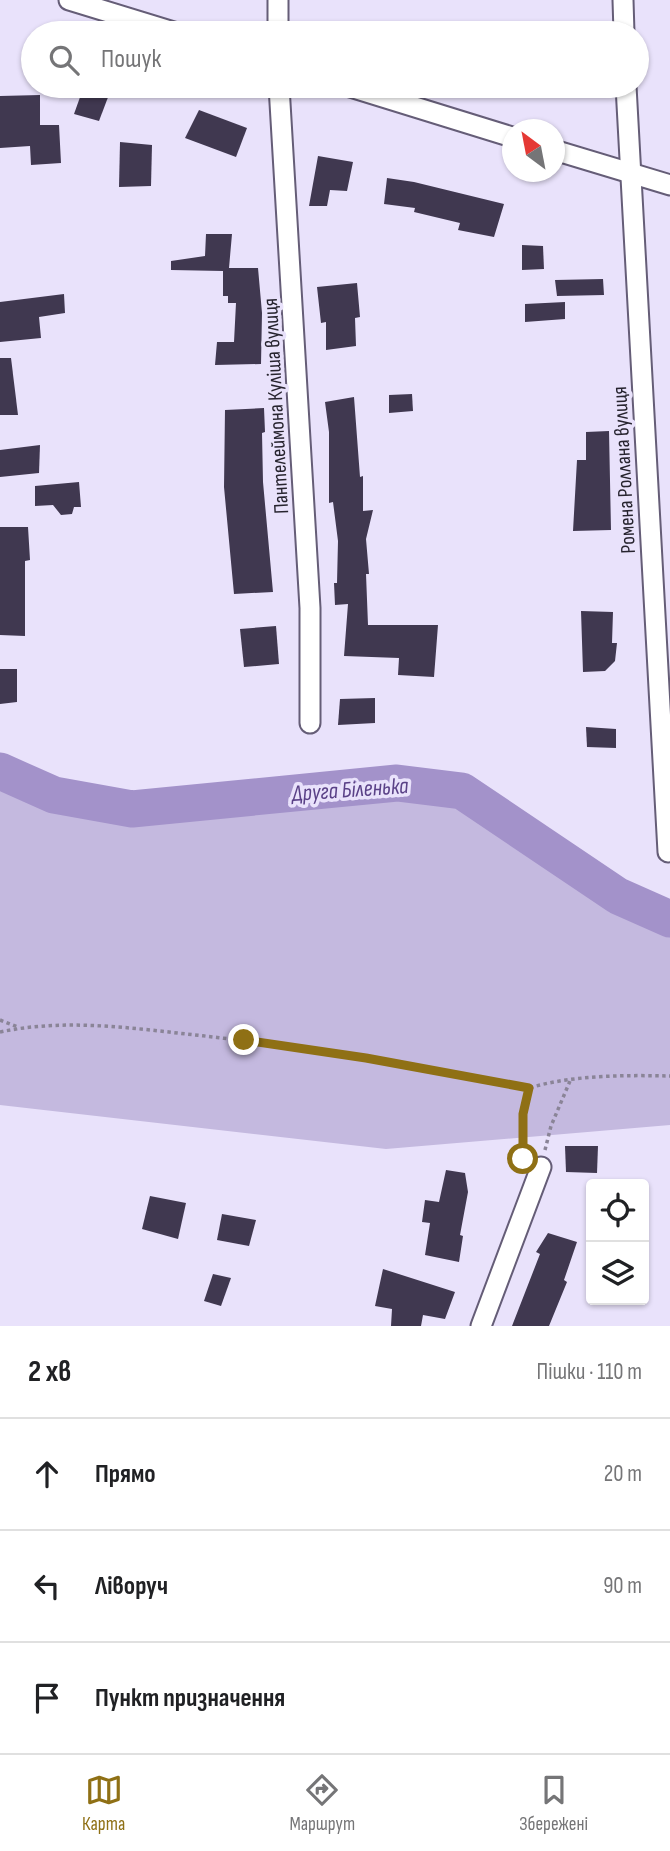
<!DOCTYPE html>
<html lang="uk">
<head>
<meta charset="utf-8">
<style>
	body { margin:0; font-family:"Sofia Sans Condensed",sans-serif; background:#f2f2f2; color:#202124 }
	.controls { position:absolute; right:21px; bottom:21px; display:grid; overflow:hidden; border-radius:7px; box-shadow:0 2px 5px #0004 }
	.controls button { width:63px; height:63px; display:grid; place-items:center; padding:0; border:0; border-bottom:2px solid #e0e0e0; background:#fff; color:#202124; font:35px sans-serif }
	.compass { position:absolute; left:502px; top:119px; width:63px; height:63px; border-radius:50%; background:#fff; box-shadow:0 2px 5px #0004; rotate:328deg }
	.stop { position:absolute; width:21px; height:21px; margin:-16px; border:5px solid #8f7015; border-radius:50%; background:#fff }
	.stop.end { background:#8f7015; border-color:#fff; box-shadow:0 2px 7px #0008 }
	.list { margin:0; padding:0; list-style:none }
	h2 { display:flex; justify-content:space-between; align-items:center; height:91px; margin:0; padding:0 28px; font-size:30px }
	h2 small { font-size:23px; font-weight:400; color:#757577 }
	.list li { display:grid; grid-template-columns:46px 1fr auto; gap:21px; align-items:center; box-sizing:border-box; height:112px; padding:0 28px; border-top:2px solid #e0e0e0 }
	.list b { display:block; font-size:26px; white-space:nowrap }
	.list em { font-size:23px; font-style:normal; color:#757577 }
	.icon { flex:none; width:38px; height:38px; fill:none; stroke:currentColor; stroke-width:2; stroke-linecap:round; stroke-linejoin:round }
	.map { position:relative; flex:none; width:670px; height:1326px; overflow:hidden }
	.search { position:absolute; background:#fff; box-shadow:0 2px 5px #0004; left:21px; right:21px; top:21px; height:77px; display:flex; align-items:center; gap:18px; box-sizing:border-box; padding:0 24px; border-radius:38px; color:#757577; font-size:26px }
	.sheet { height:427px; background:#fff }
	nav { display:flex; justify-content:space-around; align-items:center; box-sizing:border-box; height:98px; border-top:2px solid #e0e0e0; background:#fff; font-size:19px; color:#757577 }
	nav a { display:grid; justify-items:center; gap:4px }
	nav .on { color:#8f7015 }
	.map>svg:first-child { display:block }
</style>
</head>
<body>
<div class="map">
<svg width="670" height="1326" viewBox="0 0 670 1326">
	<rect width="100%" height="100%" fill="#e9e2fb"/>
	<path fill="#c4b9df" d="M 0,771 L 54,795 L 132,809 L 397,783 L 462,791 L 618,896 L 670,919 L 670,1125 L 386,1149 L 0,1105 Z"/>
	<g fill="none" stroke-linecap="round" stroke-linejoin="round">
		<path stroke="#a392ca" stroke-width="37" d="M 0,771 L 54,795 L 132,809 L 397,783 L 462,791 L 618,896 L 670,919"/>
	</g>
	<g fill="#403850">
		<path d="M 84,86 L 110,92 L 99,121 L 74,114 Z"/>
		<path d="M 40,95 L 40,125 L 59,125 L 61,163 L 31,165 L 30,146 L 0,148 L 0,96 Z"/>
		<path d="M 199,110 L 247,128 L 236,157 L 185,138 Z"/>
		<path d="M 120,142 L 152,145 L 151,186 L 119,187 Z"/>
		<path d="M 318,156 L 353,162 L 347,191 L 330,190 L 327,206 L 309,206 Z"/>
		<path d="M 387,178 L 414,182 L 504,204 L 494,237 L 458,230 L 460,223 L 414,212 L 415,208 L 384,204 Z"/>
		<path d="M 206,234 L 232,234 L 229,268 L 258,268 L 262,313 L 261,364 L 215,365 L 217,342 L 234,342 L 236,303 L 228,303 L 228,296 L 223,296 L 223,271 L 171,270 L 171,261 L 205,256 Z"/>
		<path d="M 522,245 L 543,246 L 544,269 L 522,270 Z"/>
		<path d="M 603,279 L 604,295 L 557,296 L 555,280 Z"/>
		<path d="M 357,283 L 360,317 L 355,318 L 356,346 L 326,350 L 326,322 L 321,323 L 317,287 Z"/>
		<path d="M 64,294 L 65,313 L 39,317 L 41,338 L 0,342 L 0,302 Z"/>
		<path d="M 565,302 L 565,319 L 525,322 L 525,304 Z"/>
		<path d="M 0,358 L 11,358 L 18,415 L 0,415 Z"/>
		<path d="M 412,394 L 413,411 L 389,413 L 389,395 Z"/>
		<path d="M 354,397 L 360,477 L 363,476 L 363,511 L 373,510 L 366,539 L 369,574 L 366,574 L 368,625 L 438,625 L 434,677 L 398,675 L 399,658 L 344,656 L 348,604 L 335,605 L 334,583 L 337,583 L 338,541 L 333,502 L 329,503 L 329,432 L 325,402 Z"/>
		<path d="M 264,408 L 265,432 L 262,433 L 263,482 L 273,592 L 234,594 L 224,487 L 225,410 Z"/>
		<path d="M 609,431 L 611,530 L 573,531 L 577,460 L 586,460 L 586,432 Z"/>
		<path d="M 40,445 L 39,473 L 0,477 L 0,450 Z"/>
		<path d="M 79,482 L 81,507 L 74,507 L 72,514 L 61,515 L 53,505 L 35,506 L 35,486 Z"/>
		<path d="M 0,527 L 28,527 L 30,560 L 25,561 L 25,636 L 0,635 Z"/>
		<path d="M 581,611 L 613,612 L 612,643 L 617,643 L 615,661 L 605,671 L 583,672 Z"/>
		<path d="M 276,626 L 279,664 L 244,667 L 240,629 Z"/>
		<path d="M 0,669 L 17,669 L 17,702 L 0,704 Z"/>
		<path d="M 375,698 L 375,723 L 338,725 L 340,699 Z"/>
		<path d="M 586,727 L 616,729 L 616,748 L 587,747 Z"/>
		<path d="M 565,1146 L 598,1146 L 597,1173 L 566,1172 Z"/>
		<path d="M 446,1170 L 465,1173 L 468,1192 L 460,1235 L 463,1236 L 459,1262 L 425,1255 L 430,1223 L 422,1222 L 425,1200 L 439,1202 Z"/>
		<path d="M 150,1196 L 186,1203 L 178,1239 L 142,1229 Z"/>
		<path d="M 222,1214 L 256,1220 L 249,1246 L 217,1240 Z"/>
		<path d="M 548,1233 L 577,1242 L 564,1280 L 567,1282 L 549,1326 L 512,1326 L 540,1254 L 536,1252 Z"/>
		<path d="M 383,1269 L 455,1292 L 445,1319 L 423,1315 L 421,1326 L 391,1326 L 392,1309 L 375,1306 Z"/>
		<path d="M 213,1274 L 231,1278 L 221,1306 L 204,1301 Z"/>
	</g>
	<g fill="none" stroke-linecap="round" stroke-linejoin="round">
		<g stroke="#655d77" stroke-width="23">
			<g id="street">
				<path d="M 69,0 L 177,33"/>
				<path d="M 278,0 L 278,33"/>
				<path d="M 623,0 L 624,33"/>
				<path d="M 279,86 L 310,608 L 310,723"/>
				<path d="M 347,86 L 512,137"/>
				<path d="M 626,86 L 668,852"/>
				<path d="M 554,150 L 670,185"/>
				<path d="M 481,1326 L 541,1167"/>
			</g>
		</g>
		<g stroke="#8a8497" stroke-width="3.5" stroke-dasharray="3.5 3.5" stroke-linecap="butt">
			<path d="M 0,1020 L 18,1027"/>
			<path d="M 0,1032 C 61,1019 125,1027 186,1034 C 301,1046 415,1067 529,1088"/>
			<path d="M 545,1150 L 551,1126 L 570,1081"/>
			<path d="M 523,1156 L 522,1114 L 529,1088 C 572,1075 625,1075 670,1076"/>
		</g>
		<use href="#street" stroke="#fff" stroke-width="19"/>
	</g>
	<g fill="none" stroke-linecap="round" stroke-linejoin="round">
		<path stroke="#8f7015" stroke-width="9" d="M 244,1040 L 366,1058 L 529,1088 L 523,1114 L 523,1159"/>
	</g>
	<g text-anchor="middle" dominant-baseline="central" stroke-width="7" stroke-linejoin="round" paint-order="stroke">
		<g font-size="21" fill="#27242f" stroke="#e9e2fb">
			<text transform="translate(276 406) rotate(-93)">Пантелеймона Куліша вулиця</text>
			<text transform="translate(624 470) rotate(-93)">Ромена Роллана вулиця</text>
		</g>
		<g font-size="23" font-style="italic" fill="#5a4187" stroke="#e9e2fb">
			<text transform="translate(350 790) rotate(-4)">Друга Біленька</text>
		</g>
	</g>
</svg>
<div class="controls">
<button><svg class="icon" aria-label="locate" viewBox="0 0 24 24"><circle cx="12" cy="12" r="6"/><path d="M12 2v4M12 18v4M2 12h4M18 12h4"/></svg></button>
<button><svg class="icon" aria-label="layers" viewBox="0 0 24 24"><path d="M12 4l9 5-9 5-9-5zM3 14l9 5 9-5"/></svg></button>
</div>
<svg class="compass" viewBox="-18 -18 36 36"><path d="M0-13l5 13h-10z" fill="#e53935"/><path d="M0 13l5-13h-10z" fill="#757577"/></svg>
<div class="stop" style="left:523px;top:1159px"></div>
<div class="stop end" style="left:244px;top:1040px"></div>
<div class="search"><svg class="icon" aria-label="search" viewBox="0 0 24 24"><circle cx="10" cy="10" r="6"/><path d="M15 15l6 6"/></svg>Пошук</div>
</div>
<section class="sheet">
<h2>2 хв<small>Пішки · 110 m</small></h2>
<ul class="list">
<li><svg class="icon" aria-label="ahead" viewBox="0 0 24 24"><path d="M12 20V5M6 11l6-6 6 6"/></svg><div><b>Прямо</b></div><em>20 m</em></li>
<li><svg class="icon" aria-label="left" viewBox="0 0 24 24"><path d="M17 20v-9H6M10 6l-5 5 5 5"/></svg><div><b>Ліворуч</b></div><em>90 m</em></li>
<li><svg class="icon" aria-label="arrive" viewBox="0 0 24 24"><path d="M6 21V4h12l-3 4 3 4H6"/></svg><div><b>Пункт призначення</b></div></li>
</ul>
</section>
<nav>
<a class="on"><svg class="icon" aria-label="map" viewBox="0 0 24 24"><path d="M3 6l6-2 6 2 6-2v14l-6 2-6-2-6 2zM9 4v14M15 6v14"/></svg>Карта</a>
<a><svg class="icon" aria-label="directions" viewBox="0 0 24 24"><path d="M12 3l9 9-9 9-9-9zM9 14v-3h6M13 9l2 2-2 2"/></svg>Маршрут</a>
<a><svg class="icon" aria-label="saved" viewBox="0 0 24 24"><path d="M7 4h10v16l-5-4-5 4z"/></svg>Збережені</a>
</nav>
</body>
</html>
